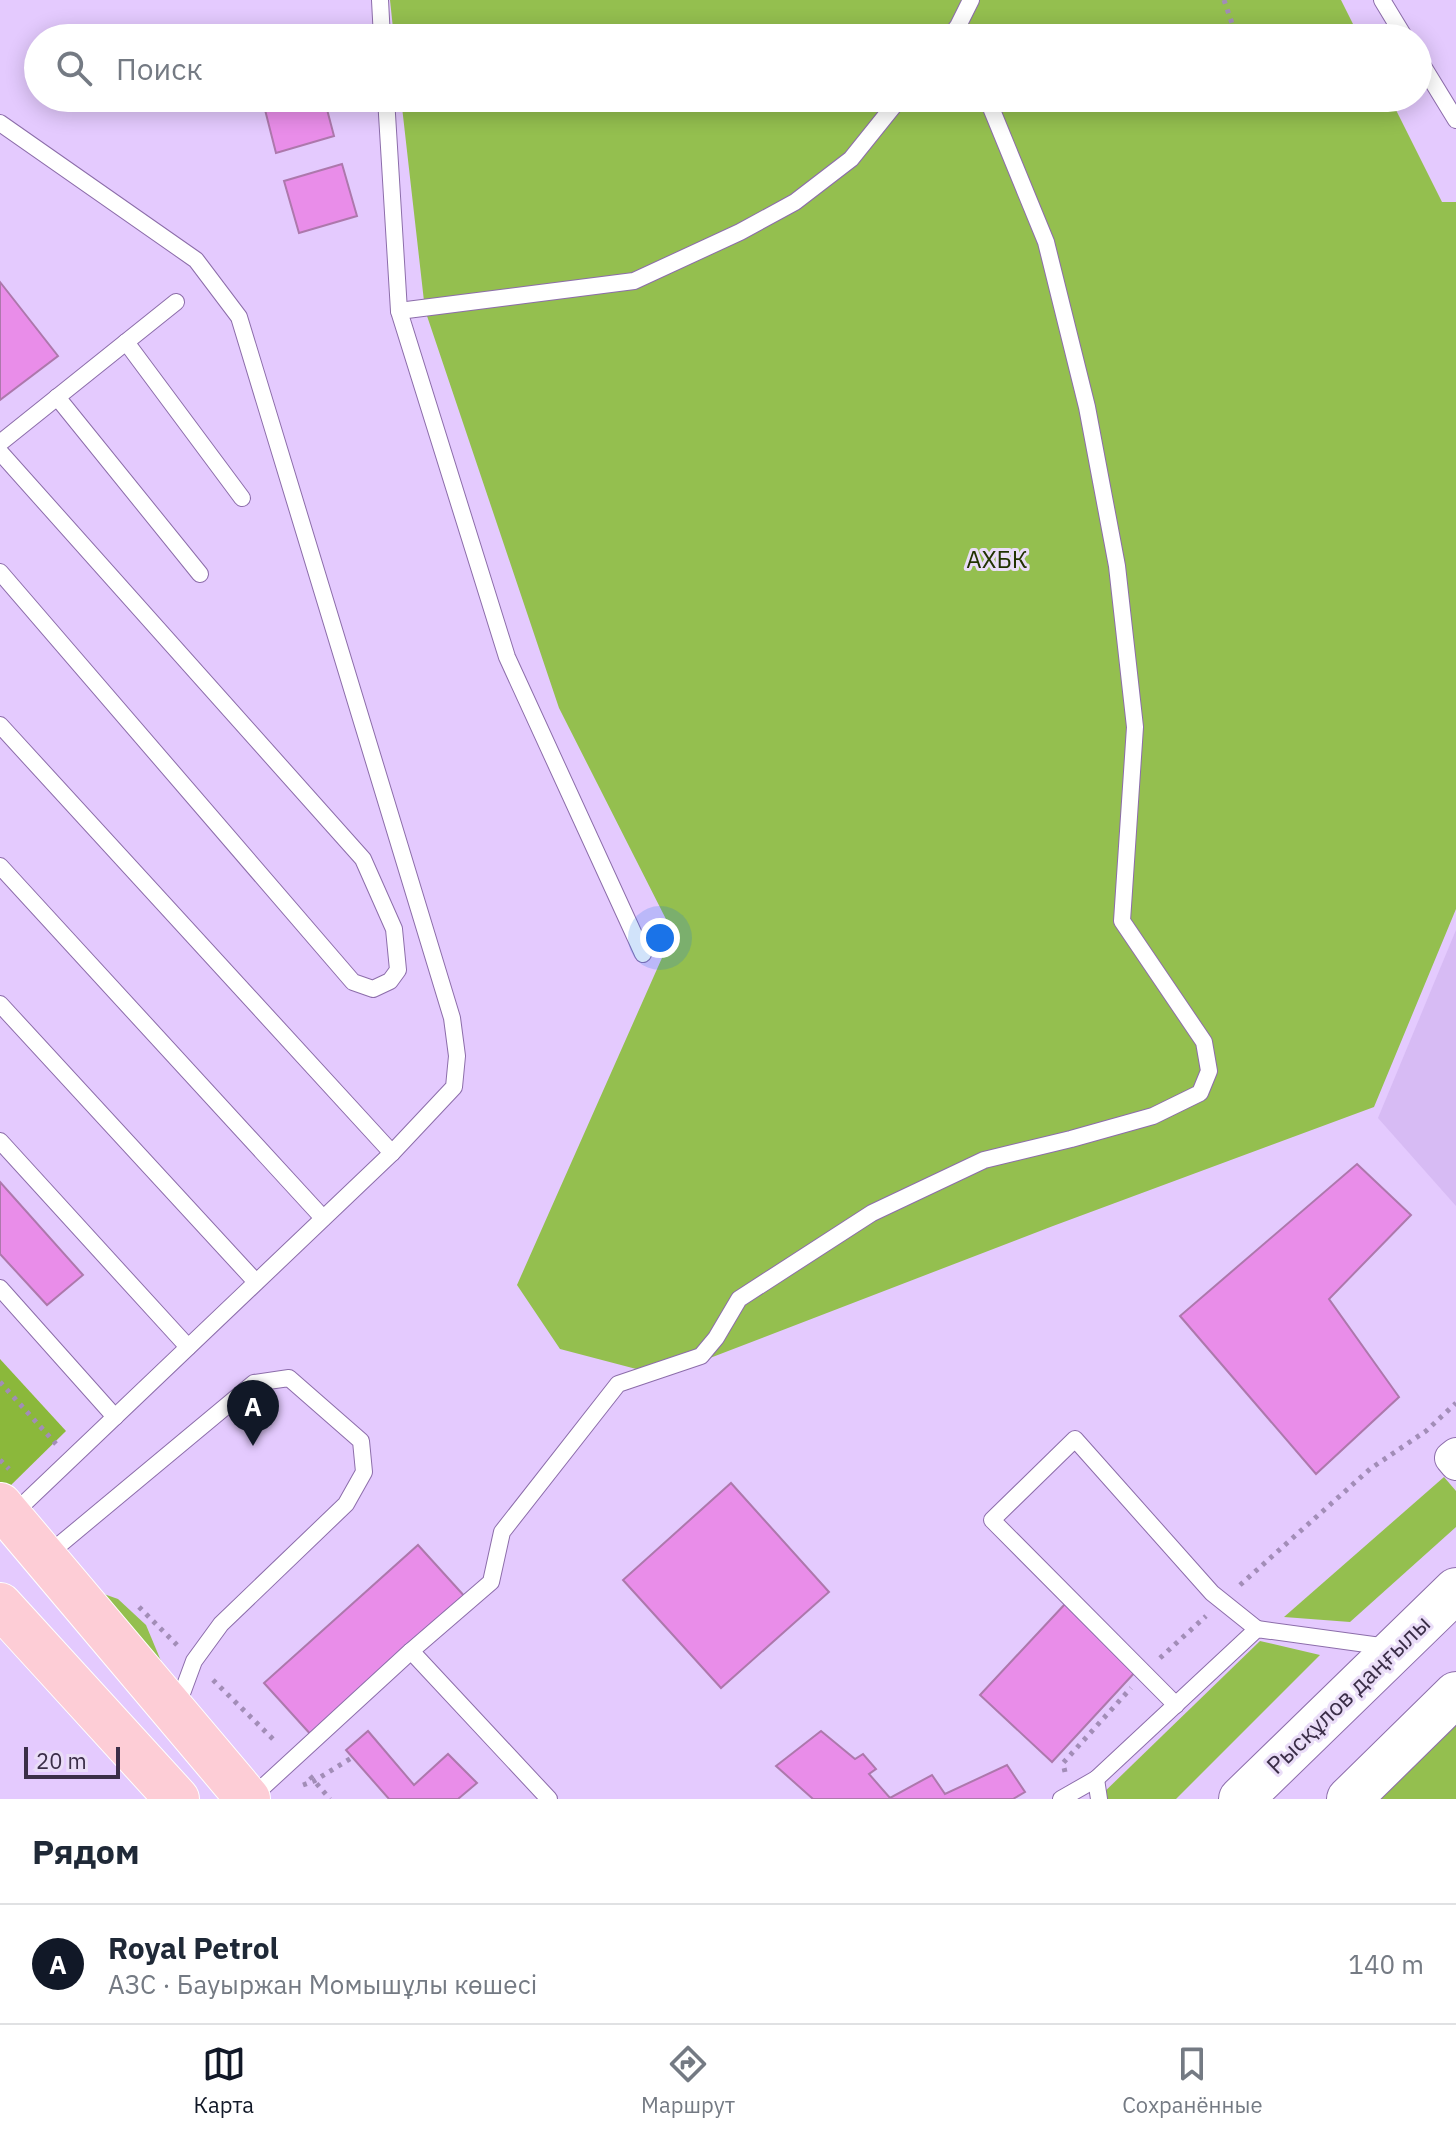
<!DOCTYPE html>
<html lang="ru">
<head>
<meta charset="utf-8">
<style>
	body { margin:0; font-family:"IBM Plex Sans",sans-serif; background:#f2f2f3; color:#1f2937 }
	.scale { position:absolute; left:24px; bottom:20px; width:96px; box-sizing:border-box; padding-left:8px; border:4px solid #3b2e48; border-top:0; font-size:22px; line-height:28px; white-space:nowrap; color:#3b2e48; -webkit-text-stroke:6px #eaddf8; paint-order:stroke }
	.you { position:absolute; left:660px; top:938px; width:28px; height:28px; margin:-20px; border:6px solid #fff; border-radius:50%; background:#1a73e8; box-shadow:0 0 0 12px #1a73e833 }
	.badge { display:grid; place-items:center; width:52px; height:52px; border-radius:50%; background:#111827; color:#fff; font-size:26px; font-weight:700 }
	.pin { position:absolute; translate:-50% -66px; filter:drop-shadow(0 2px 4px #0008) }
	.pin::after { content:''; position:absolute; top:42px; width:28px; height:24px; background:inherit; clip-path:polygon(0 0,100% 0,50% 100%) }
	.list { margin:0; padding:0; list-style:none }
	h2 { display:flex; justify-content:space-between; align-items:center; height:104px; margin:0; padding:0 32px; font-size:34px }
	h2 small { font-size:26px; font-weight:400; color:#747a83 }
	.list li { display:grid; grid-template-columns:52px 1fr auto; gap:24px; align-items:center; box-sizing:border-box; height:120px; padding:0 32px; border-top:2px solid #e0e1e3 }
	.list b { display:block; font-size:30px; white-space:nowrap }
	.list p { margin:0; font-size:26px; white-space:nowrap; color:#747a83 }
	.list em { font-size:26px; font-style:normal; color:#747a83 }
	.icon { flex:none; width:44px; height:44px; fill:none; stroke:currentColor; stroke-width:2; stroke-linecap:round; stroke-linejoin:round }
	.map { position:relative; flex:none; width:1456px; height:1799px; overflow:hidden }
	.search { position:absolute; background:#fff; box-shadow:0 4px 20px #0003; left:24px; right:24px; top:24px; height:88px; display:flex; align-items:center; gap:20px; box-sizing:border-box; padding:0 28px; border-radius:44px; color:#747a83; font-size:30px }
	.sheet { height:224px; background:#fff }
	nav { display:flex; justify-content:space-around; align-items:center; box-sizing:border-box; height:112px; border-top:2px solid #e0e1e3; background:#fff; font-size:22px; color:#747a83 }
	nav a { display:grid; justify-items:center; gap:4px }
	nav .on { color:#111827 }
	.map>svg:first-child { display:block }
</style>
</head>
<body>
<div class="map">
<svg width="1456" height="1799" viewBox="0 0 1456 1799">
	<rect width="100%" height="100%" fill="#e4cafe"/>
	<path fill="#d7bbf4" d="M 1456,930 L 1456,1206 L 1378,1118 Z"/>
	<g fill="#94bf4f">
		<path d="M 390,0 L 1341,0 L 1360,38 L 394,38 Z"/>
		<path d="M 401,98 L 1390,98 L 1442,202 L 1456,202 L 1456,909 L 1374,1107 L 1053,1226 L 663,1376 L 560,1349 L 517,1285 L 673,933 L 559,708 L 425,310 Z"/>
		<path d="M 1444,1477 L 1456,1491 L 1456,1527 L 1350,1622 L 1284,1617 Z"/>
		<path d="M 84,1587 L 118,1599 L 146,1625 L 161,1661 Z"/>
		<path d="M 1260,1641 L 1320,1655 L 1176,1799 L 1097,1799 Z"/>
		<path d="M 1456,1724 L 1456,1799 L 1377,1799 Z"/>
	</g>
	<path fill="#8bb83b" d="M 0,1359 L 66,1431 L 7,1489 L 0,1482 Z"/>
	<g fill="#e98de9" stroke="#ad78ac" stroke-width="2">
		<path d="M 276,98 L 324,98 L 334,136 L 276,153 L 263,102 Z"/>
		<path d="M 342,164 L 357,216 L 299,233 L 284,181 Z"/>
		<path d="M 0,282 L 58,356 L 0,400 Z"/>
		<path d="M 1357,1164 L 1411,1215 L 1329,1299 L 1399,1397 L 1316,1474 L 1180,1316 Z"/>
		<path d="M 0,1182 L 83,1275 L 47,1305 L 0,1254 Z"/>
		<path d="M 731,1483 L 829,1592 L 721,1688 L 623,1580 Z"/>
		<path d="M 418,1545 L 467,1599 L 313,1737 L 264,1683 Z"/>
		<path d="M 1065,1604 L 1137,1670 L 1052,1762 L 980,1695 Z"/>
		<path d="M 368,1731 L 414,1785 L 448,1754 L 477,1783 L 458,1799 L 389,1799 L 346,1750 Z"/>
		<path d="M 821,1731 L 855,1759 L 863,1754 L 876,1769 L 869,1774 L 890,1798 L 932,1775 L 945,1794 L 1007,1765 L 1025,1792 L 1013,1799 L 813,1799 L 776,1766 Z"/>
	</g>
	<g fill="none" stroke-linecap="round" stroke-linejoin="round">
		<g stroke="#8c6daa" stroke-width="18">
			<g id="service">
				<path d="M 380,0 L 382,38"/>
				<path d="M 1382,0 L 1405,38"/>
				<path d="M 949,38 L 958,26 L 971,0"/>
				<path d="M 1418,58 L 1456,120"/>
				<path d="M 386,98 L 399,311 L 507,657 L 643,954"/>
				<path d="M 0,123 L 196,260 L 239,317 L 452,1018 L 457,1056 L 454,1087 L 392,1153 L 11,1516"/>
				<path d="M 399,311 L 634,281 L 740,232 L 795,202 L 851,159 L 900,98"/>
				<path d="M 126,342 L 242,498"/>
				<path d="M 57,397 L 200,574"/>
				<path d="M 0,443 L 176,302"/>
				<path d="M 0,452 L 363,859 L 394,929 L 398,970 L 390,981 L 373,989 L 353,982 L 0,572"/>
				<path d="M 0,725 L 392,1153"/>
				<path d="M 0,866 L 323,1218"/>
				<path d="M 0,1004 L 256,1282"/>
				<path d="M 0,1141 L 188,1347"/>
				<path d="M 0,1288 L 115,1417"/>
				<path d="M 46,1556 L 254,1383 L 289,1378 L 361,1441 L 364,1472 L 346,1504 L 221,1624 L 194,1661 L 177,1707"/>
				<path d="M 411,1651 L 549,1799"/>
				<path d="M 1176,1705 L 992,1520 L 1075,1439 L 1212,1593 L 1257,1629"/>
				<path d="M 1096,1779 L 1099,1799"/>
				<path d="M 251,1798 L 411,1651 L 491,1582 L 502,1532 L 618,1384 L 701,1356 L 716,1338 L 739,1299 L 872,1213 L 984,1160 L 1071,1139 L 1153,1116 L 1200,1093 L 1209,1071 L 1204,1042 L 1122,921 L 1135,727 L 1117,566 L 1087,407 L 1046,242 L 987,98"/>
				<path d="M 1061,1799 L 1096,1779 L 1257,1629 L 1388,1647"/>
			</g>
		</g>
		<g stroke="#8c6daa" stroke-width="34">
			<path id="minor" d="M 1456,1454 L 1451,1458 L 1456,1464"/>
		</g>
		<g stroke="#8c6daa" stroke-width="46">
			<g id="secondary">
				<path d="M 1241,1799 L 1456,1590"/>
				<path d="M 1349,1799 L 1456,1694"/>
			</g>
		</g>
		<g stroke="#fff" stroke-width="46">
			<g id="primary">
				<path d="M 0,1505 L 248,1799"/>
				<path d="M 0,1605 L 177,1799"/>
			</g>
		</g>
		<g stroke="#a28db7" stroke-width="5" stroke-dasharray="4 6" stroke-linecap="butt">
			<path d="M 1224,0 L 1237,38"/>
			<path d="M 0,1382 L 56,1444"/>
			<path d="M 0,1460 L 9,1469"/>
			<path d="M 1240,1585 L 1370,1469 L 1426,1431 L 1456,1403"/>
			<path d="M 139,1607 L 177,1645"/>
			<path d="M 1160,1658 L 1206,1616"/>
			<path d="M 213,1680 L 277,1743"/>
			<path d="M 1065,1772 L 1063,1763 L 1131,1688"/>
			<path d="M 310,1776 L 330,1799"/>
			<path d="M 303,1785 L 314,1781 L 353,1757"/>
		</g>
		<use href="#service" stroke="#fff" stroke-width="16"/>
		<use href="#minor" stroke="#fff" stroke-width="32"/>
		<use href="#secondary" stroke="#fff" stroke-width="44"/>
		<use href="#primary" stroke="#fdcdd6" stroke-width="44"/>
	</g>
	<g text-anchor="middle" dominant-baseline="central" stroke-width="6" stroke-linejoin="round" paint-order="stroke">
		<g font-size="24" fill="#213200" stroke="#eaddf8">
			<text x="997" y="559">АХБК</text>
		</g>
		<g font-size="24" fill="#3b2e48" stroke="#eaddf8">
			<text transform="translate(1348 1694) rotate(-44)">Рысқұлов даңғылы</text>
		</g>
	</g>
</svg>
<div class="scale">20 m</div>
<div class="you"></div>
<div class="pin badge" style="left:253px;top:1446px">A</div>
<div class="search"><svg class="icon" aria-label="search" viewBox="0 0 24 24"><circle cx="10" cy="10" r="6"/><path d="M15 15l6 6"/></svg>Поиск</div>
</div>
<section class="sheet">
<h2>Рядом<small></small></h2>
<ul class="list">
<li><span class="badge">A</span><div><b>Royal Petrol</b><p>АЗС · Бауыржан Момышұлы көшесі</p></div><em>140 m</em></li>
</ul>
</section>
<nav>
<a class="on"><svg class="icon" aria-label="map" viewBox="0 0 24 24"><path d="M3 6l6-2 6 2 6-2v14l-6 2-6-2-6 2zM9 4v14M15 6v14"/></svg>Карта</a>
<a><svg class="icon" aria-label="directions" viewBox="0 0 24 24"><path d="M12 3l9 9-9 9-9-9zM9 14v-3h6M13 9l2 2-2 2"/></svg>Маршрут</a>
<a><svg class="icon" aria-label="saved" viewBox="0 0 24 24"><path d="M7 4h10v16l-5-4-5 4z"/></svg>Сохранённые</a>
</nav>
</body>
</html>
